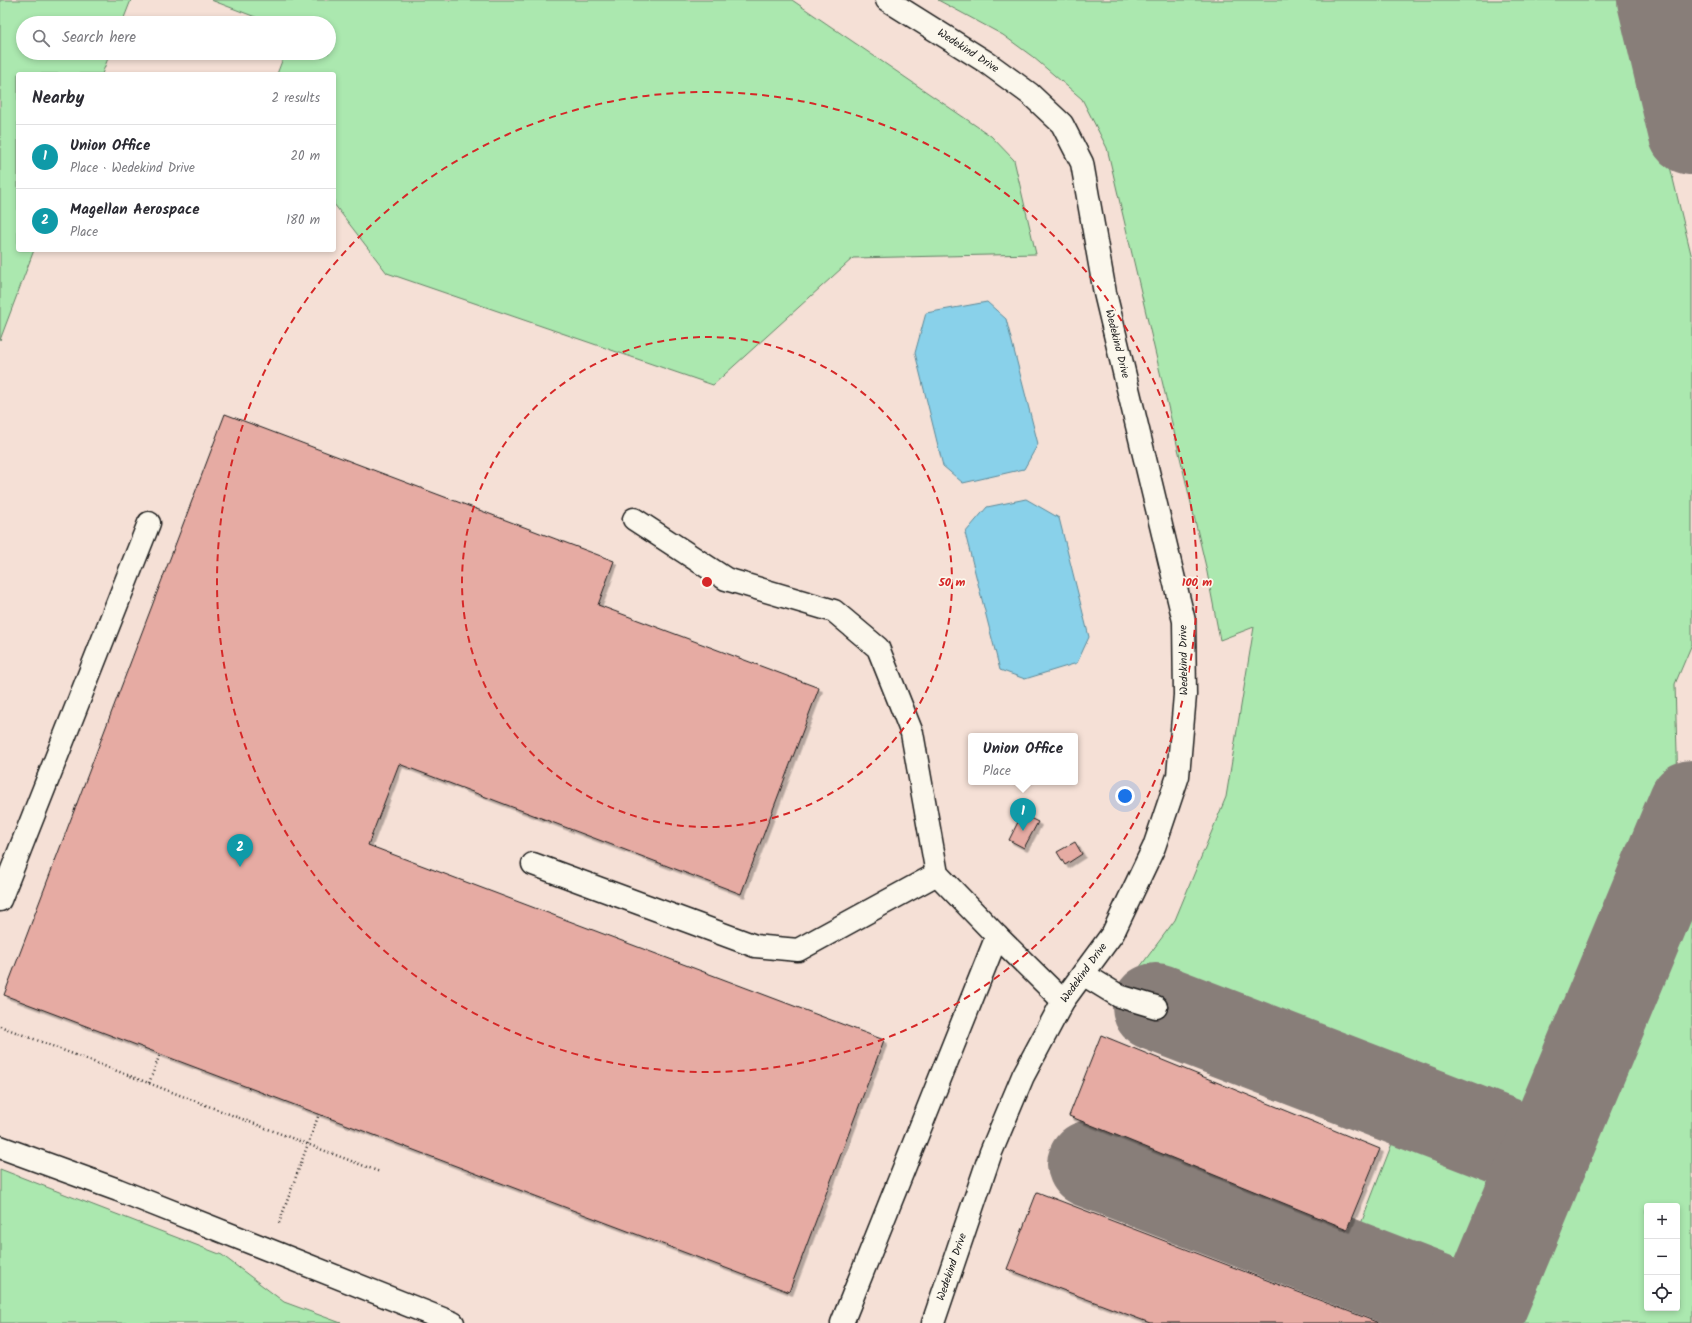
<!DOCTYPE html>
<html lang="en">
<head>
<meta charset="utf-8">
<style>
	body { margin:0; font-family:Kalam,sans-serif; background:#f7f7f7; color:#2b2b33 }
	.controls { position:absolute; right:12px; bottom:12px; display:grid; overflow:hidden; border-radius:4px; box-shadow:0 2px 6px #0003 }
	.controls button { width:36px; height:36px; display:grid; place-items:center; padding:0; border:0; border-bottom:1px solid #e1e1e2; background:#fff; color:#2b2b33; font:20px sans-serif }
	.you { position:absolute; left:1125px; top:796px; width:14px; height:14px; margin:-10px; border:3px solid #fff; border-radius:50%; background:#1a73e8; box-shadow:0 0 0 6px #1a73e833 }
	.badge { display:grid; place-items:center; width:26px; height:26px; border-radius:50%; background:#b45309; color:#fff; font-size:13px; font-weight:700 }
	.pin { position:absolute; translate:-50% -33px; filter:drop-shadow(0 1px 2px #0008) }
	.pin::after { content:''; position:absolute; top:21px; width:14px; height:12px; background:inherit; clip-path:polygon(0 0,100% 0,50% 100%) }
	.popup { position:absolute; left:968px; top:733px; width:110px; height:52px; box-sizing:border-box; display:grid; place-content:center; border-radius:4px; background:#fff; filter:drop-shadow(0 1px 3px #0005); font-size:13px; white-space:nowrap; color:#7c7c81 }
	.popup b { font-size:15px; color:#2b2b33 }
	.popup::after { content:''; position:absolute; left:50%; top:100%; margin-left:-8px; border:8px solid transparent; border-top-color:#fff }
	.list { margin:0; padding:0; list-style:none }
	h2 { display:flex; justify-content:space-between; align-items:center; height:52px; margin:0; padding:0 16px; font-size:17px }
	h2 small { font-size:13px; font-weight:400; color:#7c7c81 }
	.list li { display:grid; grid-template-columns:26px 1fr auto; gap:12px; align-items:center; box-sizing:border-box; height:64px; padding:0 16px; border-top:1px solid #e1e1e2 }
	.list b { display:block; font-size:15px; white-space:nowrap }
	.list p { margin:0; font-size:13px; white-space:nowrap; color:#7c7c81 }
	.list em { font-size:13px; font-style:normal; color:#7c7c81 }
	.icon { flex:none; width:22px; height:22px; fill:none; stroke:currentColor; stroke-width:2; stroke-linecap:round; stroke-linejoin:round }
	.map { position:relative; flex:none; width:1692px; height:1323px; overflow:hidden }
	.search { position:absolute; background:#fff; box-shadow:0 2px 6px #0003; left:16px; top:16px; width:320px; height:44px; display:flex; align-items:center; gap:10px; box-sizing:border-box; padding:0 14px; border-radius:22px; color:#7c7c81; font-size:15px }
	.panel { position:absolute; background:#fff; box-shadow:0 2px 6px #0003; left:16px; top:72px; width:320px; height:180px; border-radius:4px }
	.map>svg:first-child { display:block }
</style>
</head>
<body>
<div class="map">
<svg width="1692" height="1323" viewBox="0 0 1692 1323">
	<defs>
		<filter id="shadow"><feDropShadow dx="3.5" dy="3.5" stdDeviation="0" flood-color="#0004"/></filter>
	</defs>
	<rect width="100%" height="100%" fill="#f5e0d6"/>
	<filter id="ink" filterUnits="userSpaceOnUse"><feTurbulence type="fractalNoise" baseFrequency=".025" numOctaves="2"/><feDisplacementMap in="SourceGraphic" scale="8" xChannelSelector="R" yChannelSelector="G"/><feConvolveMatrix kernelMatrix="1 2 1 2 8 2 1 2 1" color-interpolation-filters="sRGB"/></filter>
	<g filter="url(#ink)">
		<g fill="#abe8af" stroke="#648266" fill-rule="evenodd">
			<path d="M 0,0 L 131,0 L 122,23 L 23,23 L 23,53 L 110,53 L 102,74 L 18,74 L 18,250 L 34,250 L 0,340 Z"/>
			<path d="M 211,0 L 792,0 L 991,136 L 1014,160 L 1036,254 L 853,258 L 713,385 L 387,273 L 334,204 L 334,74 L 277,74 L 285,53 L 329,53 L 329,23 L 271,23 Z"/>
			<path d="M 938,0 L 1630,0 L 1692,258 L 1692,644 L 1675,684 L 1678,787 L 1538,1124 L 1522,1132 L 1128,983 L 1175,920 L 1226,797 L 1254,627 L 1220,640 L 1206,567 L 1107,148 L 1082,99 L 1033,57 L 1003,35 Z"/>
			<path d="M 1692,846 L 1692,1323 L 1492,1323 ZM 1647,1206 L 1677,1206 L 1677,1308 L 1647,1308 Z"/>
			<path d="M 1400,1123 L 1505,1161 L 1517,1178 L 1472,1286 L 1461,1291 L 1330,1241 L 1336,1226 L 1357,1234 Z"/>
			<path d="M 0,1169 L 222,1255 L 284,1302 L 341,1323 L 0,1323 Z"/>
			<path d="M 1399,1304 L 1443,1319 L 1447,1323 L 1400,1323 L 1388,1318 L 1392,1308 Z"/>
		</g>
		<g fill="#89d1ea" stroke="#5d8998">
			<path d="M 987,302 L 1006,319 L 1038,444 L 1024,469 L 963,483 L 943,466 L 915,353 L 926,313 Z"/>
			<path d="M 1026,499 L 1059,518 L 1089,637 L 1077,663 L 1025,679 L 1000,670 L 965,533 L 987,507 Z"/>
		</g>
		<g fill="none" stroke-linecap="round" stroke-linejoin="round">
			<g stroke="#887e79" stroke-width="88">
				<path d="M 1661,0 L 1692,131"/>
				<path d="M 1156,1007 L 1545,1157"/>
				<path d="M 1091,1164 L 1480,1314"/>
				<path d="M 1476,1323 L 1692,804"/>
			</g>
		</g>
		<g fill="#e6aba3" stroke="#1c1c1c" filter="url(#shadow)">
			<path d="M 225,414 L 614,561 L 598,605 L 819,688 L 741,894 L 399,764 L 368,845 L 884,1040 L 789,1292 L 4,995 Z"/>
			<path d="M 1022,814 L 1038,822 L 1024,848 L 1009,840 Z"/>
			<path d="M 1075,842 L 1082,854 L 1065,865 L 1057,852 Z"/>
			<path d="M 1101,1035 L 1380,1149 L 1347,1229 L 1069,1116 Z"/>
			<path d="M 1037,1192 L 1379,1323 L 1150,1323 L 1007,1269 Z"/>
		</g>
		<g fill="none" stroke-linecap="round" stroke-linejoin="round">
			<g stroke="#1c1c1c" stroke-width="25">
				<g id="minor">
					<path d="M 887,0 L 986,62 L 1030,94 L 1062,124 L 1082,163 L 1105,293 L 1184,621 L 1185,695 L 1178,776 L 1154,847 L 1113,933 L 1063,1001 L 1023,1076 L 991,1152 L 933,1323"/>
					<path d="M 634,519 L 726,579 L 834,611 L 878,648 L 912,733 L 937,874 L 997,936"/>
					<path d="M 533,864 L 755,946 L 798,950 L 937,874"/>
					<path d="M 0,900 L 149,523"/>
					<path d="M 1083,974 L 1119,996 L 1156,1007"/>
					<path d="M 0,1147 L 118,1190 L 453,1323"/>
					<path d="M 842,1323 L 997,936 L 1063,1001"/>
				</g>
			</g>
			<g stroke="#1c1c1c" stroke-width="2.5" stroke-dasharray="1 3" stroke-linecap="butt">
				<path d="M 0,1026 L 380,1172"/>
				<path d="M 149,1083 L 160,1054"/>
				<path d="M 279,1223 L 319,1114"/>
			</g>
			<use href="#minor" stroke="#fbf7ec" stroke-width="22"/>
		</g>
	</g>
	<g fill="none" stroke="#d62828" stroke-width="2" stroke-dasharray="7 5">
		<circle cx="707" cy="582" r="245"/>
		<circle cx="707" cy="582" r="490"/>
	</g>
	<g text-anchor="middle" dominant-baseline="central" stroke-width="3.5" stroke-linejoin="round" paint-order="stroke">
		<g font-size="11" fill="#1c1c1c" stroke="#fbf7ec">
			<text transform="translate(968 51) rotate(33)">Wedekind Drive</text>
			<text transform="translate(1117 344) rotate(76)">Wedekind Drive</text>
			<text transform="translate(1184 660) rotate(-91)">Wedekind Drive</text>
			<text transform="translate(1084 973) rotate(-54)">Wedekind Drive</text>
			<text transform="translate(952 1267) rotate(-71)">Wedekind Drive</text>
		</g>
	</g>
	<circle cx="707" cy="582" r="6" fill="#d62828" stroke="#fbf7ec" stroke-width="2"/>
	<g font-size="12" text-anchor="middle" font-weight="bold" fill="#d62828" stroke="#fbf7ec" stroke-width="3.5" stroke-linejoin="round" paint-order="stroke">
		<text x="952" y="586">50 m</text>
		<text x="1197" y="586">100 m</text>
	</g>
</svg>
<div class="controls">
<button>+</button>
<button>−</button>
<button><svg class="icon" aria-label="locate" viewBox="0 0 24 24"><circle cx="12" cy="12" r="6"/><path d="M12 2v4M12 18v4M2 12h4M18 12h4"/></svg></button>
</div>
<div class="you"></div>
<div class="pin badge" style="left:1023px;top:831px;background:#0f9aa8">1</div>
<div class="popup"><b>Union Office</b>Place</div>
<div class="pin badge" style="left:240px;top:867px;background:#0f9aa8">2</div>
<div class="search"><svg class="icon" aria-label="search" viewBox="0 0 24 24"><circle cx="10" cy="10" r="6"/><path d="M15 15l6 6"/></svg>Search here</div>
<section class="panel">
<h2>Nearby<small>2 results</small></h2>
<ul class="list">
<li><span class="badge" style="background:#0f9aa8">1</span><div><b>Union Office</b><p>Place · Wedekind Drive</p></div><em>20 m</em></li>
<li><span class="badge" style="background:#0f9aa8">2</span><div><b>Magellan Aerospace</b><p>Place</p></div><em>180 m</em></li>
</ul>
</section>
</div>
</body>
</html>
